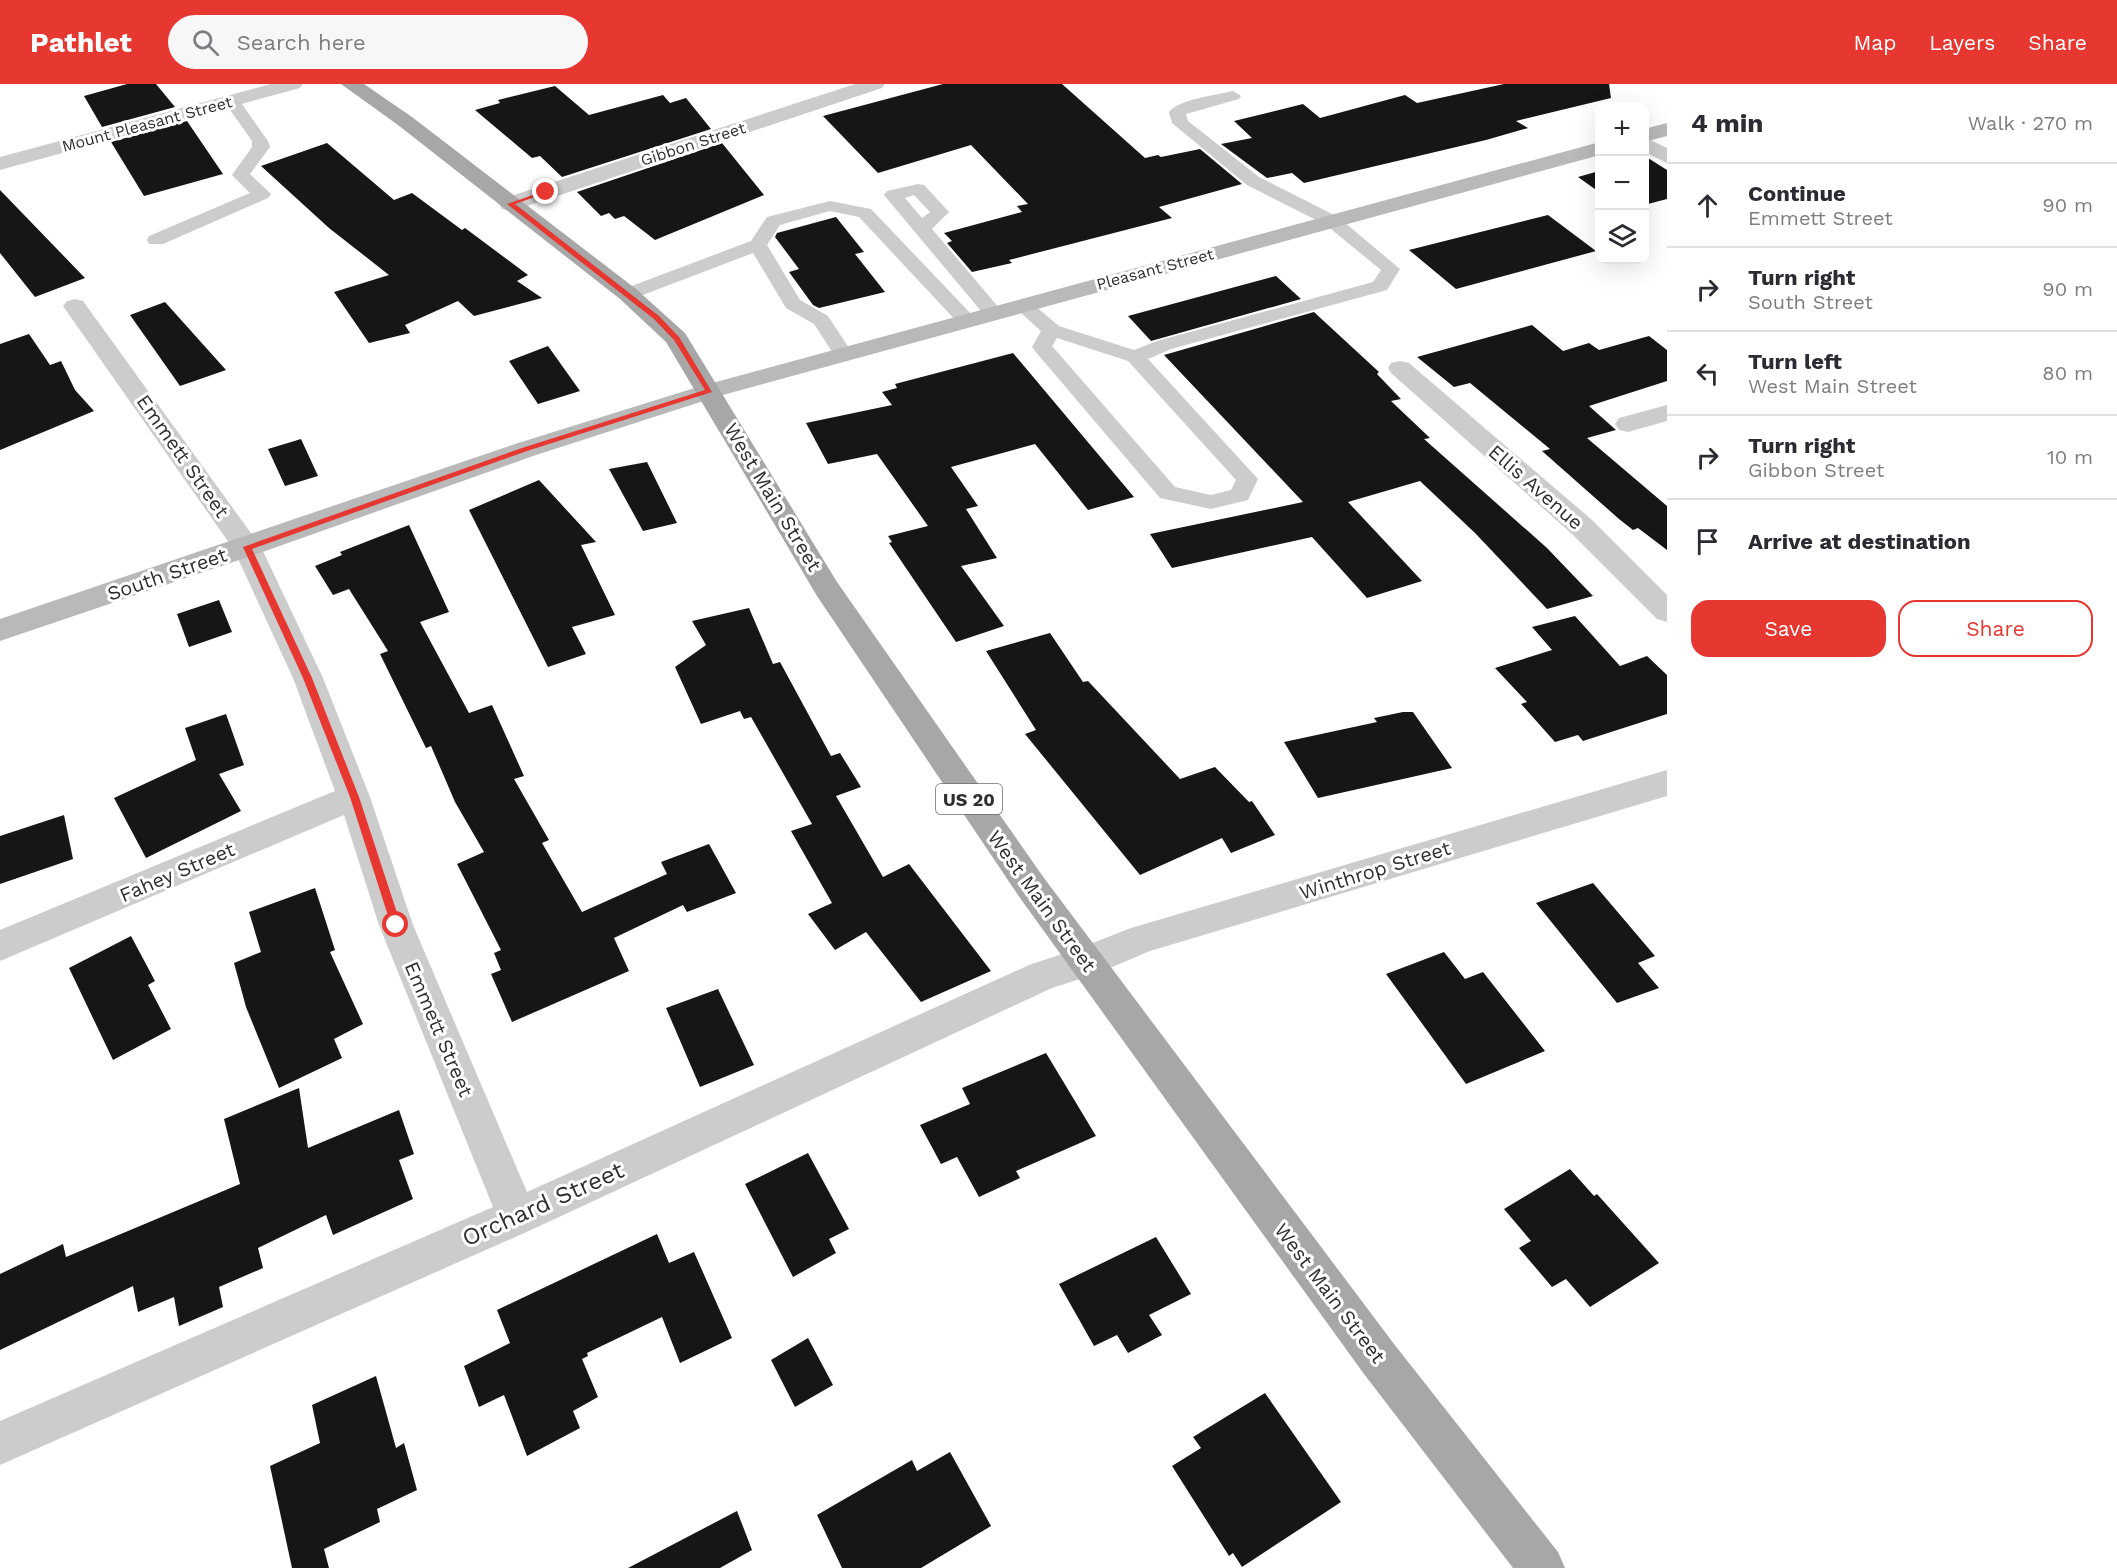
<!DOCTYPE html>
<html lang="en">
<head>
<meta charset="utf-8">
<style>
	body { margin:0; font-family:"Work Sans",sans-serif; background:#f7f7f7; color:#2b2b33 }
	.controls { position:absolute; right:18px; top:18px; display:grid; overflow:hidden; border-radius:12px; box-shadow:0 6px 24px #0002 }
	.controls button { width:54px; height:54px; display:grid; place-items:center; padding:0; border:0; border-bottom:2px solid #e1e1e2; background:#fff; color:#2b2b33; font:30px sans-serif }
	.stop { position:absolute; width:18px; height:18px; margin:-14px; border:4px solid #e63731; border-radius:50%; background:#fff }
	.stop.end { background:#e63731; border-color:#fff; box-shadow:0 2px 6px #0008 }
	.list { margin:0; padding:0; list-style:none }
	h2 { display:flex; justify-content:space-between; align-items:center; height:78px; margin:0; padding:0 24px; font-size:26px }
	h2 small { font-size:20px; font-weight:400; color:#7c7c81 }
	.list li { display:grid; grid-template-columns:39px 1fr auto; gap:18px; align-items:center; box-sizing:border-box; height:84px; padding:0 24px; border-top:2px solid #e1e1e2 }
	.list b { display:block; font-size:22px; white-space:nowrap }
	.list p { margin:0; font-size:20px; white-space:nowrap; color:#7c7c81 }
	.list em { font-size:20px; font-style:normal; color:#7c7c81 }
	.actions { display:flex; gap:12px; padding:18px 24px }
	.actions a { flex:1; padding:14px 0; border:2px solid #e63731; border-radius:18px; text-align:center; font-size:21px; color:#e63731 }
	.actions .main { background:#e63731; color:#fff }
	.icon { flex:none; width:33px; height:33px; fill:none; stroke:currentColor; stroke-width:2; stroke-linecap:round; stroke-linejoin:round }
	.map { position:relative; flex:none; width:1667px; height:1484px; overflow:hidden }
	header { display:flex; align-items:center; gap:36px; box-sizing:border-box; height:84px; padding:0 30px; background:#e63731; color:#fff }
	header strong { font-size:28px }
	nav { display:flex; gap:33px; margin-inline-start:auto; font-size:21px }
	.search { width:420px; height:54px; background:#f7f7f7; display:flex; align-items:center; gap:15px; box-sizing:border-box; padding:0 21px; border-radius:33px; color:#7c7c81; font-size:22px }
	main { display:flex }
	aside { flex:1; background:#fff }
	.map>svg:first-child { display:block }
</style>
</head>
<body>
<header>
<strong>Pathlet</strong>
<div class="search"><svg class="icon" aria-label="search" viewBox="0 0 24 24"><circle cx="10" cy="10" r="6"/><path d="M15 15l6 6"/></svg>Search here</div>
<nav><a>Map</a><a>Layers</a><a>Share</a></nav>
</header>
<main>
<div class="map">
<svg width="1667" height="1484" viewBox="0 0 1667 1484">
	<rect width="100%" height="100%" fill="#fff"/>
	<g fill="#161616">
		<path d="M 127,0 L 156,0 L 175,23 L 102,43 L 84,12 Z"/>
		<path d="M 943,0 L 1062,0 L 1145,74 L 1158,71 L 1161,73 L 1200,65 L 1242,100 L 1159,123 L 1172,134 L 1009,176 L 1012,179 L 972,188 L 947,159 L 952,157 L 944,149 L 1022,128 L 1017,122 L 1028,120 L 971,61 L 878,89 L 823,32 Z"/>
		<path d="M 1504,0 L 1609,0 L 1611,14 L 1516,37 L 1528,44 L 1486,56 L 1304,99 L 1292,89 L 1267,94 L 1221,60 L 1252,54 L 1234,37 L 1303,20 L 1320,34 L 1405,11 L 1417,19 Z"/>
		<path d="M 555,2 L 589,31 L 663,11 L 670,19 L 686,14 L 711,45 L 562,93 L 540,72 L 532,74 L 475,26 L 500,19 L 498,16 Z"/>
		<path d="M 187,37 L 223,90 L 144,112 L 111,58 Z"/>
		<path d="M 327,59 L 394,116 L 412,109 L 462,146 L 465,144 L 528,191 L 517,197 L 542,214 L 474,232 L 458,217 L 405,241 L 410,249 L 369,259 L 334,208 L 389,191 L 329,144 L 261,82 Z"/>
		<path d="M 722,59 L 764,111 L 655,156 L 624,132 L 615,135 L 609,129 L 601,132 L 577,108 Z"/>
		<path d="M 1648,74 L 1667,86 L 1667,115 L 1644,121 L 1644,75 Z"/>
		<path d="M 1599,87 L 1599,108 L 1578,93 Z"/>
		<path d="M 0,106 L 85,194 L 35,213 L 0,169 Z"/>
		<path d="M 1548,131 L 1596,167 L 1456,205 L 1409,166 Z"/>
		<path d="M 836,133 L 864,168 L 855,170 L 885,208 L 819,224 L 813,221 L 789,188 L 799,185 L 775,153 L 777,149 Z"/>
		<path d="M 1276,192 L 1301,215 L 1151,257 L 1128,232 Z"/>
		<path d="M 165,218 L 226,286 L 180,302 L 130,231 Z"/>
		<path d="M 1314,228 L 1379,288 L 1377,290 L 1401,315 L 1391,317 L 1430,354 L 1424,355 L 1547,464 L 1593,512 L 1547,525 L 1475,449 L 1420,397 L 1348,418 L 1422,497 L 1367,514 L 1312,453 L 1172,484 L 1150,450 L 1303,418 L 1164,271 Z"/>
		<path d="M 1532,241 L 1563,267 L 1589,259 L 1599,266 L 1649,252 L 1667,266 L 1667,297 L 1589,322 L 1616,346 L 1587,354 L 1667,422 L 1667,466 L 1638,444 L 1633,446 L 1619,435 L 1542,367 L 1550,365 L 1470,299 L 1454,303 L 1417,273 Z"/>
		<path d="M 29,250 L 50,281 L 61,277 L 75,306 L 94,327 L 0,366 L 0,260 Z"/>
		<path d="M 548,262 L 580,307 L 538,320 L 509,277 Z"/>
		<path d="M 1013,269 L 1134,413 L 1088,426 L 1035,360 L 951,383 L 978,422 L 966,425 L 997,474 L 961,482 L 1004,542 L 956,558 L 889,459 L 892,458 L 888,452 L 928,442 L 877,370 L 828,380 L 806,339 L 892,321 L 882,308 L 897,304 L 895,300 Z"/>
		<path d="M 301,355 L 318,392 L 285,402 L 268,365 Z"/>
		<path d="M 647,378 L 677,439 L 643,447 L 609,385 Z"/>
		<path d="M 539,396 L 596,458 L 581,461 L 615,531 L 572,543 L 586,570 L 548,583 L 469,426 Z"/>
		<path d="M 409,441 L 449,528 L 420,538 L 469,629 L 492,621 L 524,692 L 514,695 L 549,756 L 542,759 L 582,828 L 667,790 L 661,778 L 709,760 L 736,809 L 687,828 L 683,821 L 614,854 L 629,887 L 512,938 L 491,890 L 501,886 L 494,869 L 501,866 L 457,780 L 484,768 L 455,718 L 431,662 L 426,664 L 380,570 L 388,567 L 349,505 L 333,511 L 315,482 L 342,471 L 340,468 Z"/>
		<path d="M 219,516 L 232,548 L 189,563 L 177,530 Z"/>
		<path d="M 749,524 L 773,580 L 780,578 L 831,672 L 840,669 L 861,703 L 836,712 L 883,793 L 909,780 L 991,887 L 921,918 L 866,848 L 835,866 L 808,830 L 832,819 L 791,747 L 812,740 L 751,633 L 744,635 L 740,627 L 701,640 L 675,583 L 706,561 L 692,537 Z"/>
		<path d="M 1575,532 L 1620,582 L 1647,572 L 1667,591 L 1667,630 L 1583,657 L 1578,651 L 1555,658 L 1521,620 L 1527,618 L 1495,584 L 1552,566 L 1532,543 Z"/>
		<path d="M 1050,549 L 1083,598 L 1088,597 L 1180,695 L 1215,683 L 1249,718 L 1252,717 L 1275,751 L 1231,769 L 1222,754 L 1140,791 L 1025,650 L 1036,646 L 986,567 Z"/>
		<path d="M 1403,628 L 1413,628 L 1452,684 L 1318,714 L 1284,658 L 1377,638 L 1374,634 Z"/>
		<path d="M 226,630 L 244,681 L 219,690 L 241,727 L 146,774 L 114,714 L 196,676 L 185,644 Z"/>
		<path d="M 64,731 L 73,775 L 0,800 L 0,752 Z"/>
		<path d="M 1593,799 L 1655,872 L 1638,879 L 1659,904 L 1617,919 L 1536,819 Z"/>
		<path d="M 315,804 L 335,866 L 330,868 L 363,940 L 334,955 L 342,974 L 279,1004 L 246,923 L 234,879 L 261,868 L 249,828 Z"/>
		<path d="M 131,852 L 155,897 L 148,901 L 171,945 L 113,976 L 69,884 Z"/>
		<path d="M 1444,868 L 1465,895 L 1483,888 L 1545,967 L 1466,1000 L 1386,890 Z"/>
		<path d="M 718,905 L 754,981 L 700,1003 L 666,924 Z"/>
		<path d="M 1046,969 L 1096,1052 L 1016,1087 L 1020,1094 L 979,1113 L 957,1073 L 941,1080 L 920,1041 L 970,1020 L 962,1004 Z"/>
		<path d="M 299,1004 L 308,1064 L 399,1026 L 414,1070 L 399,1076 L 413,1115 L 333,1151 L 326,1131 L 258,1164 L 263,1184 L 219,1203 L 223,1223 L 179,1242 L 174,1213 L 138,1228 L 133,1202 L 0,1266 L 0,1190 L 63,1160 L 66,1173 L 240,1100 L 224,1035 Z"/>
		<path d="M 808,1069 L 849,1145 L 829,1155 L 836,1169 L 793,1193 L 745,1100 Z"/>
		<path d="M 1570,1085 L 1594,1112 L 1597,1110 L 1659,1179 L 1590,1223 L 1566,1195 L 1552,1203 L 1519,1164 L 1531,1157 L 1504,1125 Z"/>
		<path d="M 657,1150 L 669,1179 L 694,1168 L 732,1254 L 680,1279 L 662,1233 L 587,1269 L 588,1272 L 582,1275 L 598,1313 L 573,1327 L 580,1344 L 527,1372 L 504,1311 L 479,1323 L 464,1282 L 510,1259 L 497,1226 Z"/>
		<path d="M 1156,1153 L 1191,1210 L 1149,1231 L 1162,1251 L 1128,1269 L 1117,1251 L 1094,1262 L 1059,1200 Z"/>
		<path d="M 808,1254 L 833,1301 L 795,1323 L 771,1276 Z"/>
		<path d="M 376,1292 L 396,1364 L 404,1359 L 417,1406 L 377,1425 L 380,1438 L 324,1465 L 329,1484 L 292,1484 L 270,1382 L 320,1359 L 312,1321 Z"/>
		<path d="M 1265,1309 L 1341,1418 L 1242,1483 L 1233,1469 L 1229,1472 L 1172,1382 L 1201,1364 L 1193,1353 Z"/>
		<path d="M 950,1368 L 991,1442 L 921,1484 L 842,1484 L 817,1431 L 912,1376 L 917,1387 Z"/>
		<path d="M 737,1427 L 752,1466 L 720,1484 L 628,1484 Z"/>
	</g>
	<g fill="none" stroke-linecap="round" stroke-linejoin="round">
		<g fill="#ccc" fill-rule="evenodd">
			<path d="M 1233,7 L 1241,12 L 1239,15 L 1186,30 L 1188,37 L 1259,93 L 1338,133 L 1400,185 L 1387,206 L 1171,265 L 1148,275 L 1258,395 L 1248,416 L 1211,425 L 1160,414 L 1035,267 L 1032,263 L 1041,247 L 1012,221 L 1015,217 L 1029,217 L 1059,242 L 1134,266 L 1157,257 L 1373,198 L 1381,186 L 1326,141 L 1247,101 L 1172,39 L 1169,28 C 1179,15 1217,11 1233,7 ZM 1057,254 L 1128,277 L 1236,396 L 1231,406 L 1211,411 L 1175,403 L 1052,262 Z"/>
			<path d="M 231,11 L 237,13 L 268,57 L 270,63 L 250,90 L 271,110 L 268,114 L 163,160 L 149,160 L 147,156 L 149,152 L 250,109 L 232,91 L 252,63 L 252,57 L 223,16 Z"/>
			<path d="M 918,100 L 924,101 L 949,128 L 932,145 L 1000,225 L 1003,229 L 1000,233 L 986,233 L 884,111 L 887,107 ZM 914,111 L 930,128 L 922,134 L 905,114 Z"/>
			<path d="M 830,117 L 871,125 L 973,232 L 976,236 L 973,240 L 959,240 L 859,133 L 830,127 L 780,141 L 767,161 L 800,216 L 828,232 L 853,270 L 850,274 L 836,274 L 814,240 L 786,224 L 753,169 L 635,214 L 621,214 L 618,210 L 621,206 L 751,157 L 767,133 Z"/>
		</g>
		<g fill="#ccc" fill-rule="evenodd">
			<path d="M 271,0 L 303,0 L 300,4 L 0,86 L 0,73 Z"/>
			<path d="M 855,0 L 885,0 L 882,4 L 518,125 L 510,127 L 502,125 L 499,120 L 502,115 Z"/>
			<path d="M 1644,53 L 1667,64 L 1667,79 L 1644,68 Z"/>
			<path d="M 75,215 L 83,217 L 261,463 L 323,594 L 370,713 L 413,841 L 527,1108 L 1029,881 L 1077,865 L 1131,844 L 1667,686 L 1667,712 L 1150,867 L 1098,889 L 1052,904 L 531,1146 L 0,1381 L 0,1337 L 493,1123 L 379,841 L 344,731 L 0,877 L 0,846 L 335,707 L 293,594 L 234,466 L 63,222 L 67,217 Z"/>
			<path d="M 1400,277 L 1409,279 L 1592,436 L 1667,511 L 1667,538 L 1657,535 L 1572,450 L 1391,289 L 1388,284 L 1391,279 Z"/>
			<path d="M 1667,321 L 1667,337 L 1628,348 L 1619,346 L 1615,340 L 1619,334 Z"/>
		</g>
		<g fill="#b9b9b9" fill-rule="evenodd">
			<path d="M 1667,39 L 1667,52 L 1644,58 L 1644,45 Z"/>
			<path d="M 1600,58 L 1600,71 L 719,312 L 533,372 L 257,470 L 0,557 L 0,535 L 515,360 L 701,302 Z"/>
		</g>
		<path fill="#a7a7a7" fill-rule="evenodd" d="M 341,0 L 364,0 L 412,33 L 636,205 L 685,249 L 837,498 L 1044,794 L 1394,1260 L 1558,1468 L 1565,1484 L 1513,1484 L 1364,1290 L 1020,814 L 817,512 L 666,258 L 620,215 L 398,41 Z"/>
	</g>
	<path fill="#e63731" d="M 544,107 L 549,108 L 515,120 L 659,232 L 679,253 L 712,308 L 527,367 L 252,465 L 312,594 L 359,713 L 401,841 L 396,845 L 391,841 L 350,713 L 303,594 L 243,463 L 522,364 L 705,306 L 674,256 L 654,235 L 507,120 Z"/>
	<g text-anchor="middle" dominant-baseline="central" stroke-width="6" stroke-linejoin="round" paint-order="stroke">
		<g font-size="16" fill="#2f2f2f" stroke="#fff">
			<text transform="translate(147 40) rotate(-15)">Mount Pleasant Street</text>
			<text transform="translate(693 60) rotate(-18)">Gibbon Street</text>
			<text transform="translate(1155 185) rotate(-15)">Pleasant Street</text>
		</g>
		<rect fill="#fff" stroke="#6d6d6d" stroke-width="1.5" x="936" y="700" width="66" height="30" rx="4.5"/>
		<g font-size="18" font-weight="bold" fill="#2f2f2f">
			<text x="969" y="715">US 20</text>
		</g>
		<g font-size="20" fill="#2f2f2f" stroke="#fff">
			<text transform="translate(183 372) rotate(55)">Emmett Street</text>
			<text transform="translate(1536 403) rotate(41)">Ellis Avenue</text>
			<text transform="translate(773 413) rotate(59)">West Main Street</text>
			<text transform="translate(167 490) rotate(-19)">South Street</text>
			<text transform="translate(1375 786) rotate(-17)">Winthrop Street</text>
			<text transform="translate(177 788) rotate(-23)">Fahey Street</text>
			<text transform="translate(1042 817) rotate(54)">West Main Street</text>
			<text transform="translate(439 945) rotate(67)">Emmett Street</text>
			<text transform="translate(1330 1209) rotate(53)">West Main Street</text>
		</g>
		<g font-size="24" fill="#2f2f2f" stroke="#fff">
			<text transform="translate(543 1120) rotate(-24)">Orchard Street</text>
		</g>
	</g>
</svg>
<div class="controls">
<button>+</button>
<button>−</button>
<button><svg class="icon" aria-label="layers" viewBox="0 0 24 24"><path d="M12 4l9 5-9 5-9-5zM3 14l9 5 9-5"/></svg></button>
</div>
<div class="stop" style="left:396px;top:841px"></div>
<div class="stop end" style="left:546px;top:108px"></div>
</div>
<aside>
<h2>4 min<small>Walk · 270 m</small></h2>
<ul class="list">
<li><svg class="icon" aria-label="ahead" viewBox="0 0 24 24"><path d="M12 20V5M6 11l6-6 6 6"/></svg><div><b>Continue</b><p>Emmett Street</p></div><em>90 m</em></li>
<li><svg class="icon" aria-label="right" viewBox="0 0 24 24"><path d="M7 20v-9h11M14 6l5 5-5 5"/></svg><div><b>Turn right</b><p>South Street</p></div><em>90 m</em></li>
<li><svg class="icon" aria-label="left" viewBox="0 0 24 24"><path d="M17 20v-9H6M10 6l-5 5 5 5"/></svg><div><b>Turn left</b><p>West Main Street</p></div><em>80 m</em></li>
<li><svg class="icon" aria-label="right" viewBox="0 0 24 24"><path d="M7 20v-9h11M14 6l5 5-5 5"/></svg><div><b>Turn right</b><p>Gibbon Street</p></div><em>10 m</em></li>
<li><svg class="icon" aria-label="arrive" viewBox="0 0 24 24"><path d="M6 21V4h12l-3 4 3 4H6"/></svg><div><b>Arrive at destination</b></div></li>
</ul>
<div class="actions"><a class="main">Save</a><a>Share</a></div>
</aside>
</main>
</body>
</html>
